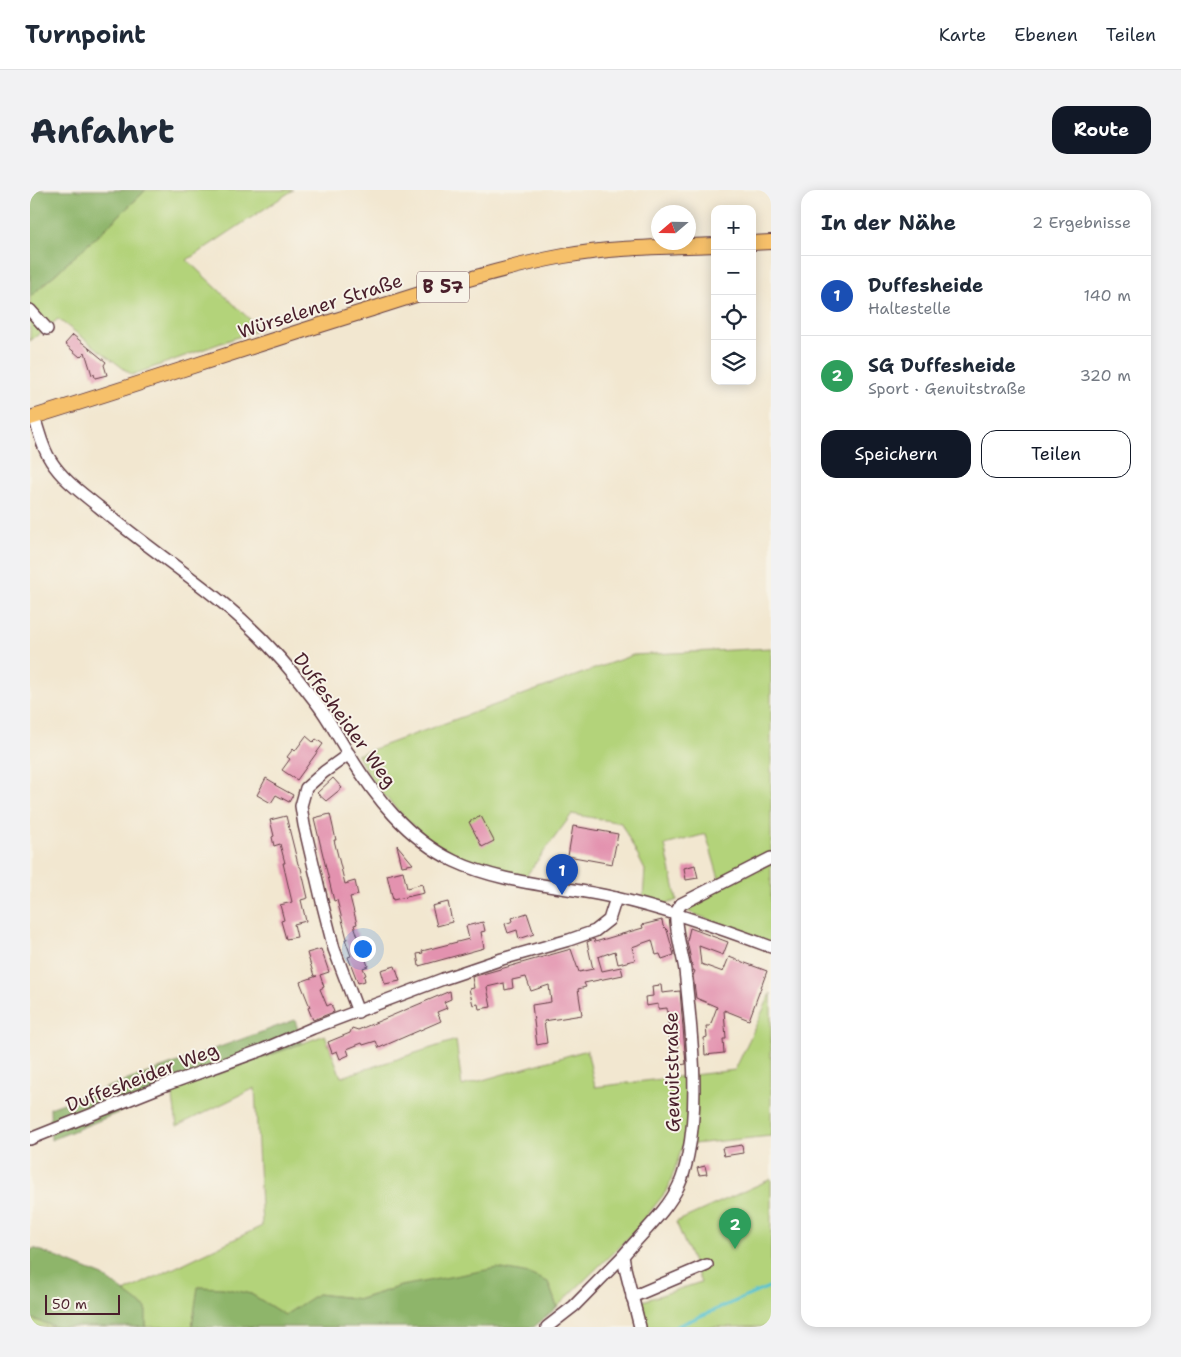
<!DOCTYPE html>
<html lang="de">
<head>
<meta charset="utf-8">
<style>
	body { margin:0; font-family:"Shantell Sans",sans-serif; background:#f2f2f3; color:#1f2937 }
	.controls { position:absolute; right:15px; top:15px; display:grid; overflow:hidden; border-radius:10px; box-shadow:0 2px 12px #0003 }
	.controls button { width:45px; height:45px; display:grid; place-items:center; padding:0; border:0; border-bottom:1px solid #e0e1e3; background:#fff; color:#1f2937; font:25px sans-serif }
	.compass { position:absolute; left:621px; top:15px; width:45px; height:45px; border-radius:50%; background:#fff; box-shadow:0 2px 12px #0003; rotate:250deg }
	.scale { position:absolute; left:15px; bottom:12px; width:75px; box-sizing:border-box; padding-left:5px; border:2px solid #4a1f2b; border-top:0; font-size:14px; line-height:18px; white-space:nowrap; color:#4a1f2b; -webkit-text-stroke:4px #f7f3e8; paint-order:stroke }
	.you { position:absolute; left:332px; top:758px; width:18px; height:18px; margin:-12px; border:4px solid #fff; border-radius:50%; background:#1a73e8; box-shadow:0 0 0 8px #1a73e833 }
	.badge { display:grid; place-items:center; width:32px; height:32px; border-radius:50%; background:#111827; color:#fff; font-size:16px; font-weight:700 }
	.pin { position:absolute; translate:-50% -41px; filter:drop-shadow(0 1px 2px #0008) }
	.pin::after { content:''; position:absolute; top:26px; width:18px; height:15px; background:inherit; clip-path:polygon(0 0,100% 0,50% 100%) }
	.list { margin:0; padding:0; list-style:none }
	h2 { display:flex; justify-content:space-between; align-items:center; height:65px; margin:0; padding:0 20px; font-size:21px }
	h2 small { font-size:16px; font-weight:400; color:#747a83 }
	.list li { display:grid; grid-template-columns:32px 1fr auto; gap:15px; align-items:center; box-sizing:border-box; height:80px; padding:0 20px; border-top:1px solid #e0e1e3 }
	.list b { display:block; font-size:19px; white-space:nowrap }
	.list p { margin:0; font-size:16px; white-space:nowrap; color:#747a83 }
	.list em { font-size:16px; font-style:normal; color:#747a83 }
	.actions { display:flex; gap:10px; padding:15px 20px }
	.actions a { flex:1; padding:11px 0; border:1px solid #111827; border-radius:15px; text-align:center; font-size:18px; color:#111827 }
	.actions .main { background:#111827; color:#fff }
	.icon { flex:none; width:28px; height:28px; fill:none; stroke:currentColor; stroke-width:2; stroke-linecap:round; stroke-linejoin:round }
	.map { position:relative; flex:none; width:741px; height:1137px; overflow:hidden; border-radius:15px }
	header { display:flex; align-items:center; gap:30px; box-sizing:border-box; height:70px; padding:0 25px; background:#fff; border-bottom:1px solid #e0e1e3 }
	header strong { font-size:24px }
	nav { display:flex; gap:28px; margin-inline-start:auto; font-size:18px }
	.intro { display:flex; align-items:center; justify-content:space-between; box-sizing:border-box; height:120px; padding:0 30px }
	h1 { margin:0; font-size:35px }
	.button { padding:12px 22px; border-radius:15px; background:#111827; color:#fff; font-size:18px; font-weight:700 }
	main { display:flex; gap:30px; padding:0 30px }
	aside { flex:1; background:#fff; border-radius:15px; box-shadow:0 2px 12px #0003 }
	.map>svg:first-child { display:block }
</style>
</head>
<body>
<header>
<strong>Turnpoint</strong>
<nav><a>Karte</a><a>Ebenen</a><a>Teilen</a></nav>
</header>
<div class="intro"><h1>Anfahrt</h1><a class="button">Route</a></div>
<main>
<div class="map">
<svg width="741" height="1137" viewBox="0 0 741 1137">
	<rect width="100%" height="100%" fill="#f7f3e8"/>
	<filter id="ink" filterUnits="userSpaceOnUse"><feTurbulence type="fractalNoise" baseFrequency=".02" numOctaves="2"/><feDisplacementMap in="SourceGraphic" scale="10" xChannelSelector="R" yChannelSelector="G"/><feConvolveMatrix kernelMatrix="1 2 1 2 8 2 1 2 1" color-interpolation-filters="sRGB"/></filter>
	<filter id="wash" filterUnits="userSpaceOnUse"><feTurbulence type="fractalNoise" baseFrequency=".0096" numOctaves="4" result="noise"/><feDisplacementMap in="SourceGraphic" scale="20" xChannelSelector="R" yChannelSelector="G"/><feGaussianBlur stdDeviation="1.12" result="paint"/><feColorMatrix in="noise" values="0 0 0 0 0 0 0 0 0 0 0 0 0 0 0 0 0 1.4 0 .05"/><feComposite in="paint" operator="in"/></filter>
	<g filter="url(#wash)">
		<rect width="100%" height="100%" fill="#f2e7d0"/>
		<g fill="#b3d37a" stroke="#7e7952">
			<path d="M 116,0 L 263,0 L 157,70 L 230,139 L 102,185 L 28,129 L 0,151 L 0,107 L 76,38 Z"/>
			<path d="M 741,458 L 741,663 L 689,689 L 676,644 L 635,655 L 647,710 C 633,717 626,712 613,708 L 615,680 L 591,633 L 542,624 L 496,686 C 439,677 402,659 363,615 C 357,608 350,602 345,595 C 338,585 333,575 327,565 L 603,465 Z"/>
			<path d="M 741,673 L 741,753 L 659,722 L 658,719 L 658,714 Z"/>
			<path d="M 741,803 L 741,946 L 653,955 L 638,999 L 603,1043 L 527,1117 L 518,1092 L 371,1096 L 330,1109 L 288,1104 L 255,1125 L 221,1104 L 169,1097 L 162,1137 L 116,1137 L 115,1118 L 94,1102 L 232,1036 L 225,898 L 147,936 L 142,901 L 295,845 L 311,887 L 426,850 L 432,896 L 557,860 L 565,897 L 705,880 Z"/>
			<path d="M 741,989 L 741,1137 L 617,1137 L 610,1112 L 671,1092 L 646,1032 Z"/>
			<path d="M 0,1128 L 26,1137 L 0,1137 Z"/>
		</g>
		<g fill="#8eb56a" stroke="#6c6a4a">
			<path d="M 0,0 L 116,0 L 76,38 L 0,107 Z"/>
			<path d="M 265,830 L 272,853 L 142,901 L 21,950 L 20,918 Z"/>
			<path d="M 4,1058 L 73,1086 L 116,1118 L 116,1137 L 26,1137 L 0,1128 L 0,1061 Z"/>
			<path d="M 467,1078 L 499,1084 L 518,1092 L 527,1117 L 504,1137 L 162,1137 L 168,1097 L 194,1098 L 221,1104 L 255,1125 L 287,1104 L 330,1109 L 371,1096 Z"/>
		</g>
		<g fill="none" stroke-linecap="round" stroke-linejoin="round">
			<path stroke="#57c3d0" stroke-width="3" d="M 645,1137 L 741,1096"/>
		</g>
		<g id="blocks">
			<g fill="#e392af">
				<path d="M 43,145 L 76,172 L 74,175 L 77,185 L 65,188 L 64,184 L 62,185 L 55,162 L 50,167 L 35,154 Z"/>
				<path d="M 276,546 L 283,552 L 286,549 L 293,554 L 267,590 L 252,580 L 260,569 L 257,567 L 263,559 L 265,561 Z"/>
				<path d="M 236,588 L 246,594 L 245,595 L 263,605 L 259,612 L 246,605 L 241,613 L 227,605 Z"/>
				<path d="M 303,588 L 312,598 L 296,611 L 287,603 Z"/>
				<path d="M 300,624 L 306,650 L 304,650 L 315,694 L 325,691 L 328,705 L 320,707 L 327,734 L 324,735 L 338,776 L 333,778 L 336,785 L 334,786 L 335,791 L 328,793 L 318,767 L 321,766 L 315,749 L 317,749 L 307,710 L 304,711 L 284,628 Z"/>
				<path d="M 256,626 L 268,674 L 271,678 L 278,708 L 271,710 L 276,731 L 264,734 L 267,747 L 256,749 L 251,731 L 254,730 L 250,715 L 262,712 L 253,673 L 255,673 L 250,654 L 244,656 L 242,647 L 244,646 L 240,630 Z"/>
				<path d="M 451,626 L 464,651 L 452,657 L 439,632 Z"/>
				<path d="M 543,636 L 588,644 L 582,674 L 538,666 Z"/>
				<path d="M 367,655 L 383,674 L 372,676 Z"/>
				<path d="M 665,675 L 668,688 L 656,690 L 654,678 Z"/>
				<path d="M 373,681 L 377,698 L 392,694 L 394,703 L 363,710 L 357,685 Z"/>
				<path d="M 418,712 L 422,732 L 407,736 L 402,716 Z"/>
				<path d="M 497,723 L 504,744 L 489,749 L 487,740 L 478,743 L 475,734 L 483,731 L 482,728 Z"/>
				<path d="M 632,730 L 633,736 L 637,740 L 644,765 L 632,769 L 630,764 L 626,765 L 622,750 L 602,757 L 605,770 L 588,774 L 585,761 L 568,767 L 572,781 L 591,777 L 593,785 L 554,793 L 556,797 L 548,799 L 552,825 L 514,831 L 517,853 L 507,855 L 502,815 L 521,812 L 519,795 L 501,801 L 496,787 L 482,790 L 483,798 L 475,800 L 474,793 L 457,797 L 461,817 L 449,819 L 448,814 L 443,815 L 439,799 L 444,798 L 442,787 L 541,759 L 549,782 L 563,779 L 557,752 L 564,749 L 565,752 L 592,744 L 613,738 L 612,735 Z"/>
				<path d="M 453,732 L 455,741 L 451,742 L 454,758 L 389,776 L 387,764 L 393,763 L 392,761 L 439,749 L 436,736 Z"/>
				<path d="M 660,738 L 698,752 L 693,765 L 669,756 L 671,774 L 693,782 L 699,767 L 737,781 L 719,830 L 694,820 L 696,849 L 693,849 L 694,863 L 675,865 L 674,848 L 677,847 L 676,836 L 680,836 L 687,817 L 666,808 L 663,786 L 665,781 L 663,780 L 657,751 Z"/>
				<path d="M 291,759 L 299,782 L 290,785 L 294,797 L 290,799 L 297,816 L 301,814 L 304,822 L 283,830 L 278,818 L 280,817 L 270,792 L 287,786 L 284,786 L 277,763 Z"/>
				<path d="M 365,776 L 370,791 L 355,794 L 351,780 Z"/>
				<path d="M 631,795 L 632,803 L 650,801 L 656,874 L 650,875 L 648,854 L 640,854 L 637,818 L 628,819 L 628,814 L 616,816 L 615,807 L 623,806 L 622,796 Z"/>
				<path d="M 420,801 L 421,809 L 414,812 L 417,818 L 407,822 L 411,831 L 349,858 L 346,851 L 333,855 L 332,853 L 317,859 L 319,865 L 310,869 L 307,861 L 302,863 L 298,852 L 320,843 L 322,838 L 328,840 Z"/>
				<path d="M 712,955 L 713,963 L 694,966 L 692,958 Z"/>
				<path d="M 675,976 L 677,984 L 669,985 L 667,978 Z"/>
			</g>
		</g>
	</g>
	<g filter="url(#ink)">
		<use href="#blocks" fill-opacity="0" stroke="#633d44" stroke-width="1"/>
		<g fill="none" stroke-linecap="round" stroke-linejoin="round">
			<g stroke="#633d44" stroke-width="14">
				<g id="minor">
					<path d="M 0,120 L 17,139"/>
					<path d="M 4,227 C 9,241 12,258 21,271 C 33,290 52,303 69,317 C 109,351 153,380 194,414 C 228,442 258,475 285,511 C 298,527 307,546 318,563 C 345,607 377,648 424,671 C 475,695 532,695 586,708 C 639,720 690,738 741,757"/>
					<path d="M 319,564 L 294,582 L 276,598 L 271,616 L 274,635 L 293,716 L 304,759 L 328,822"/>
					<path d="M 0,949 L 138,894 L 232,860 L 283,838 L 413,789 L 472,769 L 539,750 L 565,741 L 579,730 L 586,708"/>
					<path d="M 602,1107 L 677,1075"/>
					<path d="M 517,1137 L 544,1116 L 593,1066"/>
					<path d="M 610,1137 L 595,1078 L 593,1066 C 611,1044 638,1020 649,995 C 654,985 656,975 658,965 C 670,908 661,838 655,780 C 653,766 644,736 646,724 C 647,721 649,717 651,714 L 741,668"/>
				</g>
			</g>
			<g stroke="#633d44" stroke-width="16">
				<g id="major">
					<path d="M 722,53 L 741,52"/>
					<path d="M 0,228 C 114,193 227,154 342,119 C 405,99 469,78 534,66 C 584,57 635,57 685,55"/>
				</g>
			</g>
			<use href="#minor" stroke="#fff" stroke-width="11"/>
			<use href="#major" stroke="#f6c06b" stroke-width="14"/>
		</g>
	</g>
	<g text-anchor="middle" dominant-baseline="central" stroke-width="4" stroke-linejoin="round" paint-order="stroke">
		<rect fill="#f7f3e8" stroke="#7e5f64" stroke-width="1" x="387" y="81.5" width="52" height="31" rx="4"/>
		<g font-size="18" font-weight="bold" fill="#4a1f2b">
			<text x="413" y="97">B 57</text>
		</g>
		<g font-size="19" fill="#4a1f2b" stroke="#f7f3e8">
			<text transform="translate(290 116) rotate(-18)">Würselener Straße</text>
			<text transform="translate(315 530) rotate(54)">Duffesheider Weg</text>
			<text transform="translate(642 882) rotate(-91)">Genuitstraße</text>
			<text transform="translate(112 887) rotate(-21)">Duffesheider Weg</text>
		</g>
	</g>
</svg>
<div class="controls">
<button>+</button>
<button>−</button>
<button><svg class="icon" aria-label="locate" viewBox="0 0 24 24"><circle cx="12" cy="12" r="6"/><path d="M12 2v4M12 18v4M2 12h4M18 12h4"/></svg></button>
<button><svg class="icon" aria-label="layers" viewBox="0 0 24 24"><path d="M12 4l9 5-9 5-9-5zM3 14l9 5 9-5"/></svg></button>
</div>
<svg class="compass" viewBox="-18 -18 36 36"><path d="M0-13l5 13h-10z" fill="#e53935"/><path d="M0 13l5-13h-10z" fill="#747a83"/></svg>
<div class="scale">50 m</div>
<div class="you"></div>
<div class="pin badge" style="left:532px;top:705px;background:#1a4fb4">1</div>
<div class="pin badge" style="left:705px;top:1059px;background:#2e9e5b">2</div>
</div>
<aside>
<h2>In der Nähe<small>2 Ergebnisse</small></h2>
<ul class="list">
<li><span class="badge" style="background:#1a4fb4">1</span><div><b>Duffesheide</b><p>Haltestelle</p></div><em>140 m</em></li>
<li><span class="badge" style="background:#2e9e5b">2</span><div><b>SG Duffesheide</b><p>Sport · Genuitstraße</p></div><em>320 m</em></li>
</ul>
<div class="actions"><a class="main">Speichern</a><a>Teilen</a></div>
</aside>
</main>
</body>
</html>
